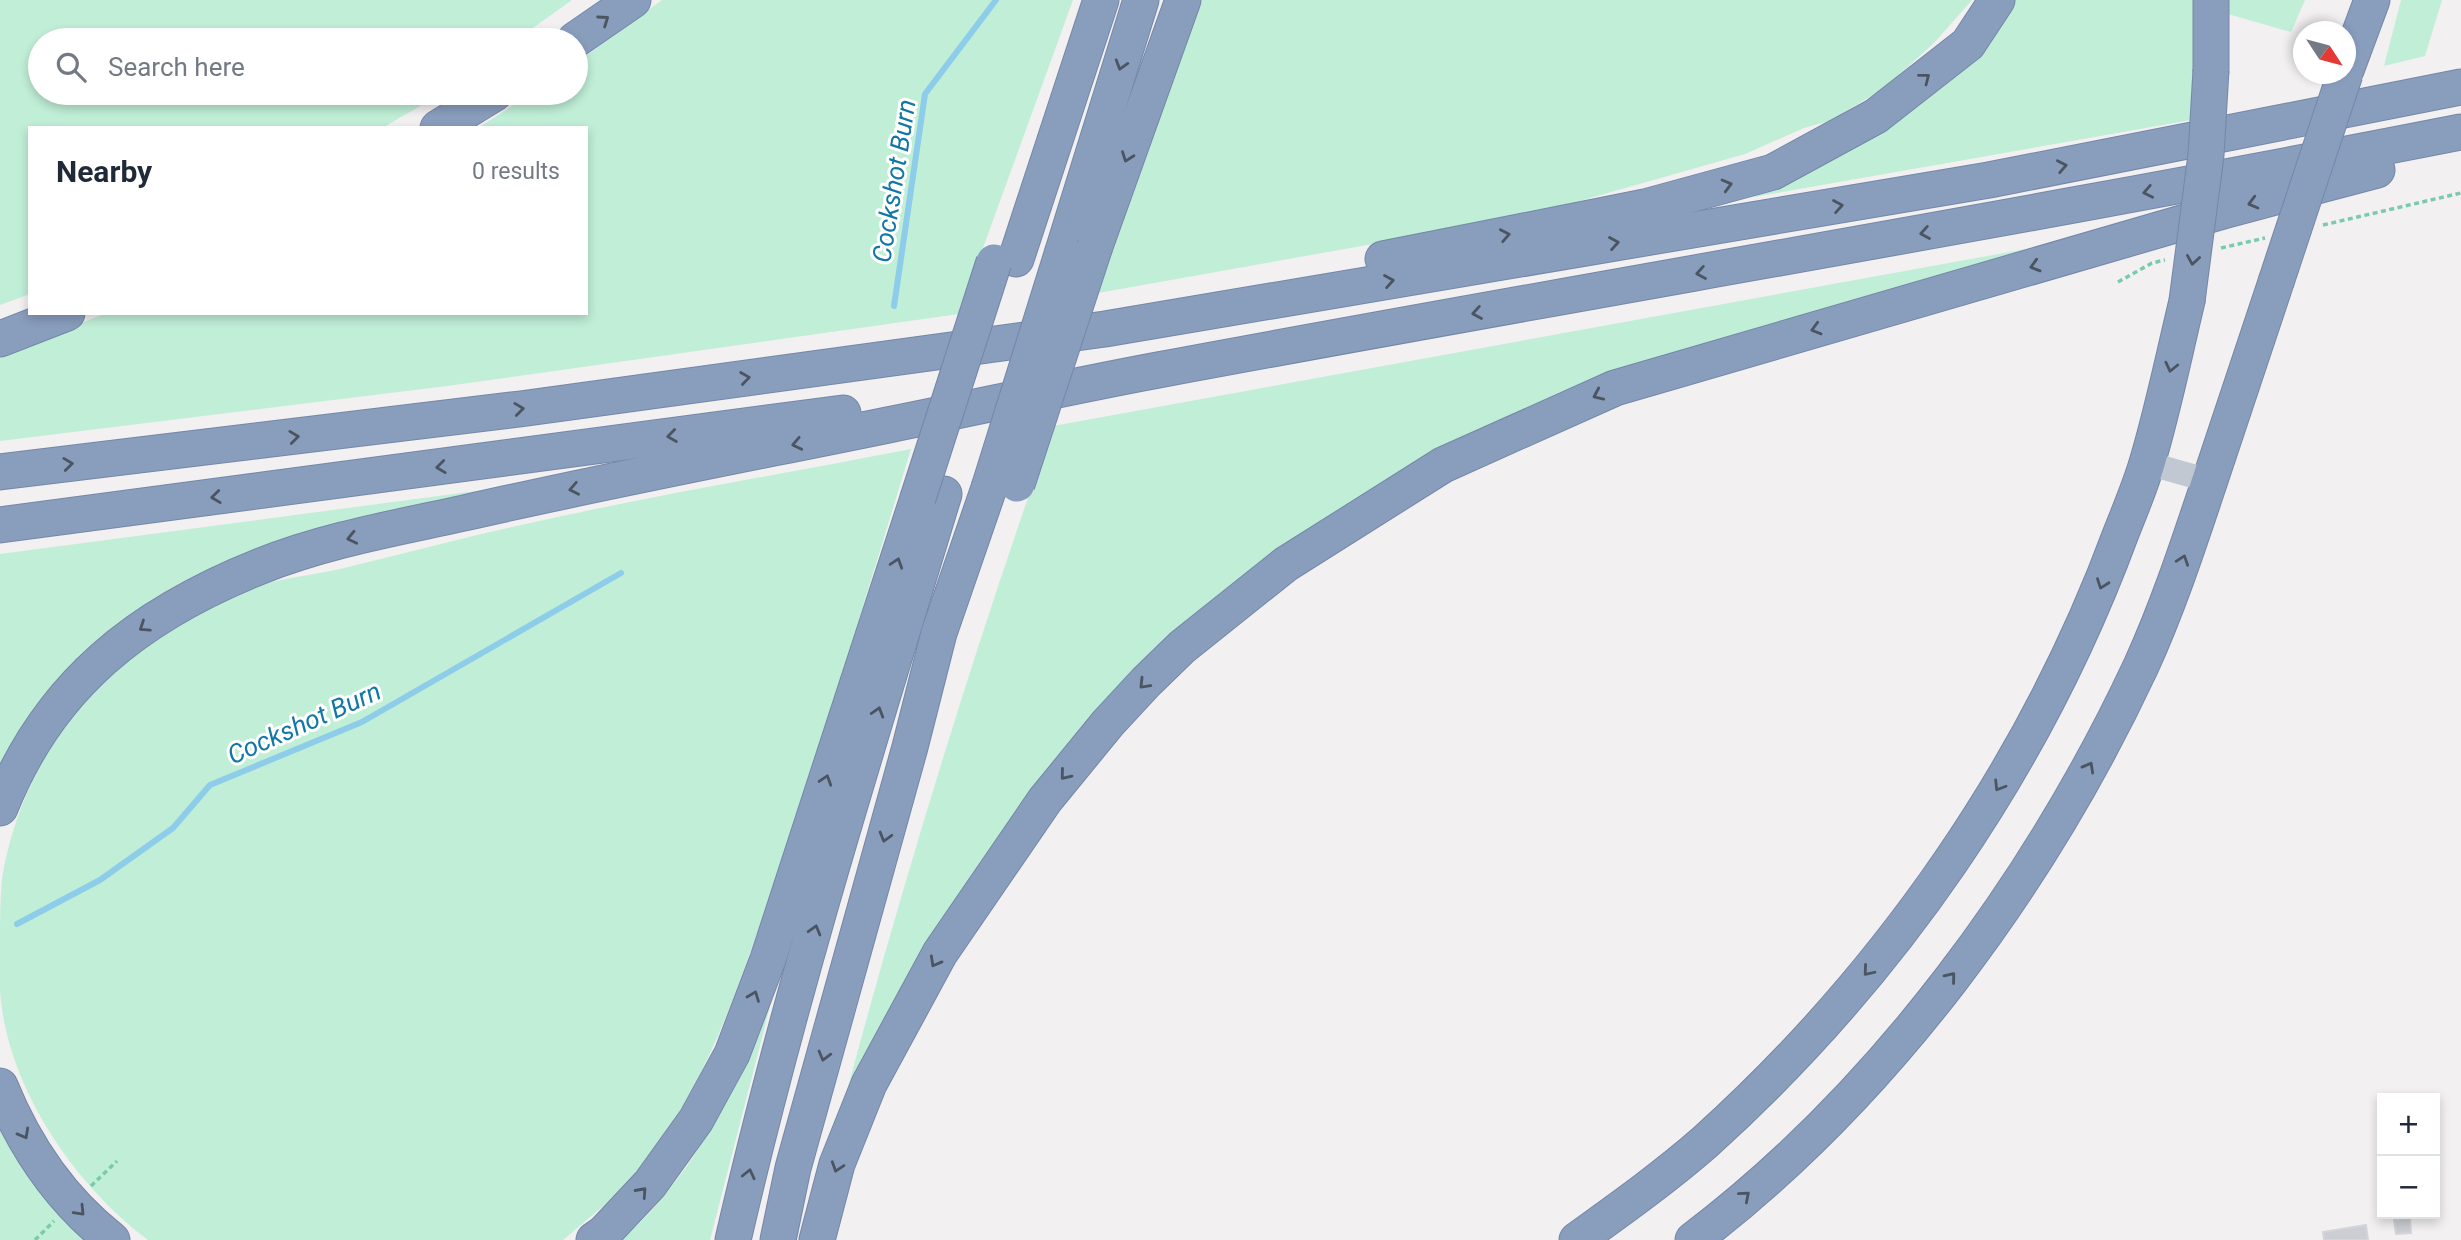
<!DOCTYPE html>
<html lang="en">
<head>
<meta charset="utf-8">
<style>
	body { margin:0; font-family:Roboto,sans-serif; background:#f6f6f7; color:#1f2937 }
	.controls { position:absolute; right:21px; bottom:21px; display:grid; overflow:hidden; border-radius:0px; box-shadow:0 4px 10px #0003 }
	.controls button { width:63px; height:63px; display:grid; place-items:center; padding:0; border:0; border-bottom:2px solid #e0e1e3; background:#fff; color:#1f2937; font:35px sans-serif }
	.compass { position:absolute; left:2293px; top:21px; width:63px; height:63px; border-radius:50%; background:#fff; box-shadow:0 4px 10px #0003; rotate:126deg }
	.list { margin:0; padding:0; list-style:none }
	h2 { display:flex; justify-content:space-between; align-items:center; height:91px; margin:0; padding:0 28px; font-size:30px }
	h2 small { font-size:23px; font-weight:400; color:#747a83 }
	.icon { flex:none; width:38px; height:38px; fill:none; stroke:currentColor; stroke-width:2; stroke-linecap:round; stroke-linejoin:round }
	.map { position:relative; flex:none; width:2461px; height:1240px; overflow:hidden }
	.search { position:absolute; background:#fff; box-shadow:0 4px 10px #0003; left:28px; top:28px; width:560px; height:77px; display:flex; align-items:center; gap:18px; box-sizing:border-box; padding:0 24px; border-radius:38px; color:#747a83; font-size:26px }
	.panel { position:absolute; background:#fff; box-shadow:0 4px 10px #0003; left:28px; top:126px; width:560px; height:189px; border-radius:0px }
	.map>svg:first-child { display:block }
</style>
</head>
<body>
<div class="map">
<svg width="2461" height="1240" viewBox="0 0 2461 1240">
	<rect width="100%" height="100%" fill="#f2f0f0"/>
	<g fill="#c0eed7">
		<path d="M 0,0 L 572,0 L 516,40 L 40,40 L 40,93 L 443,93 L 382,128 L 30,128 L 30,294 L 0,305 Z"/>
		<path d="M 662,0 L 1073,0 L 959,314 L 447,386 L 0,441 L 0,354 L 107,313 L 586,313 L 586,128 L 478,128 L 532,93 L 576,93 L 576,63 Z"/>
		<path d="M 1198,0 L 1972,0 L 1934,43 L 1883,89 L 1829,121 L 1804,128 L 1745,154 L 1562,206 L 1440,232 L 1098,293 Z"/>
		<path d="M 2012,0 L 2201,0 L 2197,119 L 1754,197 L 1783,182 Z"/>
		<path d="M 2226,0 L 2305,0 L 2291,32 L 2228,14 Z"/>
		<path d="M 2401,0 L 2442,0 L 2425,56 L 2384,66 Z"/>
		<path d="M 2114,233 L 1545,406 L 1113,703 L 832,1147 C 896,903 969,664 1053,426 Z"/>
		<path d="M 911,449 C 868,590 826,729 779,868 C 744,971 713,1072 647,1161 C 624,1191 592,1215 563,1240 L 148,1240 C 74,1184 6,1086 0,990 C 0,975 0,960 0,945 C 0,923 0,900 2,878 C 18,782 73,694 153,637 C 167,628 184,621 199,613 C 214,605 229,595 245,589 C 277,579 308,576 340,569 C 377,560 413,551 449,542 C 601,504 757,479 911,449 Z"/>
		<path d="M 537,483 L 247,554 L 183,581 L 153,599 L 99,641 L 0,777 L 0,554 Z"/>
		<path d="M 775,987 L 710,1240 L 622,1240 C 650,1215 686,1172 704,1139 C 730,1091 751,1038 775,987 Z"/>
		<path d="M 0,1110 L 95,1240 L 0,1240 Z"/>
	</g>
	<g fill="none" stroke-linecap="round" stroke-linejoin="round">
		<g stroke="#8ecdea" stroke-width="6">
			<path d="M 894,306 L 925,94 L 996,0"/>
			<path d="M 17,924 L 100,880 L 173,828 L 210,785 L 362,722 L 621,573"/>
		</g>
	</g>
	<g fill="#cdced4" stroke="#d4d5db" stroke-width="2">
		<path d="M 2410,1218 L 2411,1233 L 2396,1234 L 2394,1220 Z"/>
		<path d="M 2366,1225 L 2368,1240 L 2324,1240 L 2323,1232 Z"/>
	</g>
	<g fill="none" stroke-linecap="round" stroke-linejoin="round">
		<g stroke="#7487a9" stroke-width="37">
			<g id="highway">
				<path d="M 2211,0 L 2211,70"/>
				<path d="M 575,40 L 633,0"/>
				<path d="M 2346,70 L 2372,0"/>
				<path d="M 438,128 L 495,93"/>
				<path d="M 1095,246 L 1183,0"/>
				<path d="M 1063,251 L 1141,0"/>
				<path d="M 1016,259 L 1101,0"/>
				<path d="M 1383,259 L 1645,207 L 1773,172 L 1876,116 L 1968,44 L 1997,0"/>
				<path d="M 0,339 L 67,313"/>
				<path d="M 0,472 L 520,409 L 1105,329 L 1989,180 L 2461,87"/>
				<path d="M 0,525 L 843,413"/>
				<path d="M 0,808 C 49,684 140,614 261,566 C 326,540 396,528 464,513 C 604,481 746,454 888,425 C 978,407 1067,387 1158,370 C 1592,289 2028,217 2461,132"/>
				<path d="M 0,1086 C 24,1145 61,1200 112,1240"/>
				<path d="M 594,1240 L 604,1233 L 650,1184 L 696,1120 L 732,1054 L 768,959 L 918,498"/>
				<path d="M 733,1240 C 791,988 869,741 944,494"/>
				<path d="M 778,1240 L 793,1168 L 910,747 L 939,633 L 989,488"/>
				<path d="M 817,1240 L 837,1164 L 869,1084 L 940,953 L 1045,800 L 1108,723 L 1146,682 L 1182,647 L 1286,564 L 1443,465 L 1615,388 L 2230,209 L 2377,170"/>
				<path d="M 1577,1240 C 1620,1209 1665,1177 1705,1142 C 1890,975 2035,766 2121,533 C 2130,510 2140,487 2147,463 C 2163,410 2174,355 2187,301"/>
				<path d="M 1693,1240 C 1884,1095 2040,882 2141,666 C 2167,609 2187,549 2207,489 C 2230,420 2253,351 2276,282"/>
			</g>
		</g>
		<g stroke="#79cbab" stroke-width="3.5" stroke-dasharray="5 3.5" stroke-linecap="butt">
			<path d="M 2323,225 L 2461,193"/>
			<path d="M 2221,248 L 2265,238"/>
			<path d="M 2118,282 L 2152,263 L 2165,260"/>
			<path d="M 91,1186 L 117,1161"/>
			<path d="M 35,1240 L 54,1221"/>
		</g>
		<path stroke="#c1c8d1" stroke-width="24" d="M 2147,463 L 2210,481"/>
		<use href="#highway" stroke="#899dbd" stroke-width="35"/>
		<g stroke="#7487a9" stroke-width="37" stroke-linecap="butt">
			<g id="highway-bridge">
				<path d="M 2276,282 L 2345,74"/>
				<path d="M 2187,301 L 2206,155 L 2211,70"/>
				<path d="M 1017,484 L 1095,246"/>
				<path d="M 989,488 L 1063,251"/>
				<path d="M 918,498 L 994,262"/>
			</g>
		</g>
		<use href="#highway-bridge" stroke="#899dbd" stroke-width="35"/>
	</g>
	<defs><path id="oneway-chevron" d="M-2-3.5L2.5 0L-2 3.5" fill="none" stroke-width="1.6" stroke-linecap="round" stroke-linejoin="round" transform="scale(1.75)"/></defs>
	<g stroke="#4b5562">
		<use href="#oneway-chevron" transform="translate(604 20) rotate(-35)"/>
		<use href="#oneway-chevron" transform="translate(1121 65) rotate(107)"/>
		<use href="#oneway-chevron" transform="translate(1925 78) rotate(-38)"/>
		<use href="#oneway-chevron" transform="translate(1127 157) rotate(110)"/>
		<use href="#oneway-chevron" transform="translate(2062 166) rotate(-11)"/>
		<use href="#oneway-chevron" transform="translate(1727 185) rotate(-15)"/>
		<use href="#oneway-chevron" transform="translate(2148 192) rotate(169)"/>
		<use href="#oneway-chevron" transform="translate(2253 203) rotate(165)"/>
		<use href="#oneway-chevron" transform="translate(1838 206) rotate(-10)"/>
		<use href="#oneway-chevron" transform="translate(1925 233) rotate(170)"/>
		<use href="#oneway-chevron" transform="translate(1505 235) rotate(-11)"/>
		<use href="#oneway-chevron" transform="translate(1614 243) rotate(-10)"/>
		<use href="#oneway-chevron" transform="translate(2193 260) rotate(99)"/>
		<use href="#oneway-chevron" transform="translate(2035 266) rotate(164)"/>
		<use href="#oneway-chevron" transform="translate(1701 273) rotate(170)"/>
		<use href="#oneway-chevron" transform="translate(1389 281) rotate(-10)"/>
		<use href="#oneway-chevron" transform="translate(1477 313) rotate(170)"/>
		<use href="#oneway-chevron" transform="translate(1816 329) rotate(164)"/>
		<use href="#oneway-chevron" transform="translate(2171 367) rotate(103)"/>
		<use href="#oneway-chevron" transform="translate(745 378) rotate(-8)"/>
		<use href="#oneway-chevron" transform="translate(1598 395) rotate(156)"/>
		<use href="#oneway-chevron" transform="translate(519 409) rotate(-7)"/>
		<use href="#oneway-chevron" transform="translate(672 436) rotate(172)"/>
		<use href="#oneway-chevron" transform="translate(294 437) rotate(-7)"/>
		<use href="#oneway-chevron" transform="translate(797 444) rotate(168)"/>
		<use href="#oneway-chevron" transform="translate(68 464) rotate(-7)"/>
		<use href="#oneway-chevron" transform="translate(441 467) rotate(173)"/>
		<use href="#oneway-chevron" transform="translate(574 489) rotate(169)"/>
		<use href="#oneway-chevron" transform="translate(216 497) rotate(173)"/>
		<use href="#oneway-chevron" transform="translate(352 538) rotate(167)"/>
		<use href="#oneway-chevron" transform="translate(2183 560) rotate(-71)"/>
		<use href="#oneway-chevron" transform="translate(897 563) rotate(-72)"/>
		<use href="#oneway-chevron" transform="translate(2102 584) rotate(110)"/>
		<use href="#oneway-chevron" transform="translate(144 627) rotate(146)"/>
		<use href="#oneway-chevron" transform="translate(1144 684) rotate(134)"/>
		<use href="#oneway-chevron" transform="translate(878 712) rotate(-73)"/>
		<use href="#oneway-chevron" transform="translate(2089 767) rotate(-61)"/>
		<use href="#oneway-chevron" transform="translate(1065 775) rotate(129)"/>
		<use href="#oneway-chevron" transform="translate(826 780) rotate(-72)"/>
		<use href="#oneway-chevron" transform="translate(1999 786) rotate(122)"/>
		<use href="#oneway-chevron" transform="translate(885 837) rotate(106)"/>
		<use href="#oneway-chevron" transform="translate(815 930) rotate(-74)"/>
		<use href="#oneway-chevron" transform="translate(935 962) rotate(119)"/>
		<use href="#oneway-chevron" transform="translate(1868 971) rotate(130)"/>
		<use href="#oneway-chevron" transform="translate(1951 977) rotate(-51)"/>
		<use href="#oneway-chevron" transform="translate(754 996) rotate(-69)"/>
		<use href="#oneway-chevron" transform="translate(824 1056) rotate(105)"/>
		<use href="#oneway-chevron" transform="translate(24 1134) rotate(61)"/>
		<use href="#oneway-chevron" transform="translate(837 1167) rotate(108)"/>
		<use href="#oneway-chevron" transform="translate(749 1174) rotate(-77)"/>
		<use href="#oneway-chevron" transform="translate(642 1192) rotate(-48)"/>
		<use href="#oneway-chevron" transform="translate(1745 1196) rotate(-41)"/>
		<use href="#oneway-chevron" transform="translate(80 1211) rotate(46)"/>
	</g>
	<g text-anchor="middle" dominant-baseline="central" stroke-width="6" stroke-linejoin="round" paint-order="stroke">
		<g font-size="26" font-style="italic" fill="#1177a7" stroke="#fff">
			<text transform="translate(894 181) rotate(-81)">Cockshot Burn</text>
			<text transform="translate(304 723) rotate(-24)">Cockshot Burn</text>
		</g>
	</g>
</svg>
<div class="controls">
<button>+</button>
<button>−</button>
</div>
<svg class="compass" viewBox="-18 -18 36 36"><path d="M0-13l5 13h-10z" fill="#e53935"/><path d="M0 13l5-13h-10z" fill="#747a83"/></svg>
<div class="search"><svg class="icon" aria-label="search" viewBox="0 0 24 24"><circle cx="10" cy="10" r="6"/><path d="M15 15l6 6"/></svg>Search here</div>
<section class="panel">
<h2>Nearby<small>0 results</small></h2>
<ul class="list">
</ul>
</section>
</div>
</body>
</html>
